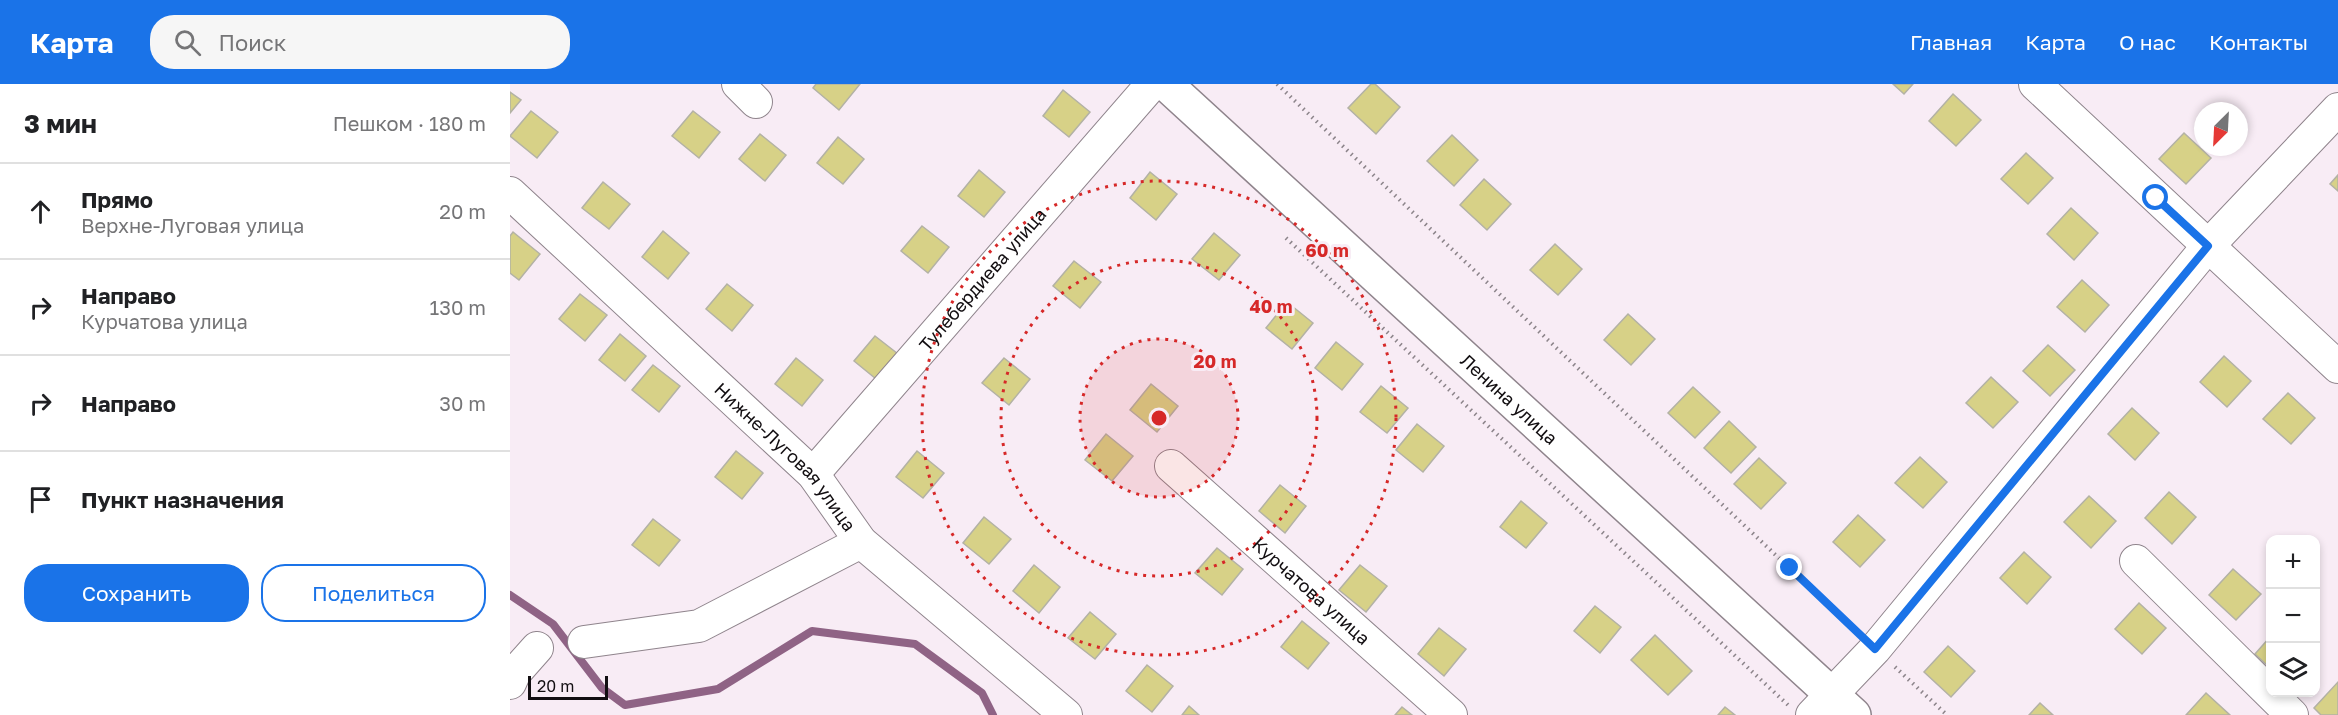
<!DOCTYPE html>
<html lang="ru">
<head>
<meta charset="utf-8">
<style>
	body { margin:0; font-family:"Golos Text",sans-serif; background:#f6f6f6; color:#202124 }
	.controls { position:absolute; right:18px; bottom:18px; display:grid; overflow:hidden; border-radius:12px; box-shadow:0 3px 9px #0003 }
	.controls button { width:54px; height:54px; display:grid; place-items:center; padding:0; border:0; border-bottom:2px solid #e0e0e0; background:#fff; color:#202124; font:30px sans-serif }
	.compass { position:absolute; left:1684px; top:18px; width:54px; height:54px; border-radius:50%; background:#fff; box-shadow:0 3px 9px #0003; rotate:204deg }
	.scale { position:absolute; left:18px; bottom:15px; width:80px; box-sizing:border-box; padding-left:6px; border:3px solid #120e11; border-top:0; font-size:16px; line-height:21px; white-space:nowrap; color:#120e11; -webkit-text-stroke:4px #f8ecf5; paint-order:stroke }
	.stop { position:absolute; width:18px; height:18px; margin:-14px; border:4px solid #1a73e8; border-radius:50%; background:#fff }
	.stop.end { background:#1a73e8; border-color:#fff; box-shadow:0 2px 6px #0008 }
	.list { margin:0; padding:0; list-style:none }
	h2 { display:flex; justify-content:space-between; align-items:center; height:78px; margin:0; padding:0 24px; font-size:26px }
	h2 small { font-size:20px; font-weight:400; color:#757577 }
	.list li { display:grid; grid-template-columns:39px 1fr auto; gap:18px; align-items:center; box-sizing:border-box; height:96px; padding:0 24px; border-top:2px solid #e0e0e0 }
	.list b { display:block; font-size:22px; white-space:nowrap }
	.list p { margin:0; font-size:20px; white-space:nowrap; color:#757577 }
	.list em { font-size:20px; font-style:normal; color:#757577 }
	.actions { display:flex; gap:12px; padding:18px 24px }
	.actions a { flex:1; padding:14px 0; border:2px solid #1a73e8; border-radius:24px; text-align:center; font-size:21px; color:#1a73e8 }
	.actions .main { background:#1a73e8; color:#fff }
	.icon { flex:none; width:33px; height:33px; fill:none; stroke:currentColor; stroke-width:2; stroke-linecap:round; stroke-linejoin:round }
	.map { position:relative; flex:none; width:1828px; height:631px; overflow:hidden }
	header { display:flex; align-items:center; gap:36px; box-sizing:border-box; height:84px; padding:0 30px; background:#1a73e8; color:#fff }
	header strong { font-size:28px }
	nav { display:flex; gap:33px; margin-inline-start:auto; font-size:21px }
	.search { width:420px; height:54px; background:#f6f6f6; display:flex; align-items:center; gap:15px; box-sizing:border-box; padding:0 21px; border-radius:24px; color:#757577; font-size:22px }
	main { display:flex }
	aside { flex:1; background:#fff }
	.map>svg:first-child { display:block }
</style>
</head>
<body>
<header>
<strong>Карта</strong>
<div class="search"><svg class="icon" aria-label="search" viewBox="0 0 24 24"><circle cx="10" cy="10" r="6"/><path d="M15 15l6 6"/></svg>Поиск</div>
<nav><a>Главная</a><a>Карта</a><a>О нас</a><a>Контакты</a></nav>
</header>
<main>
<aside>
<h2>3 мин<small>Пешком · 180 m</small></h2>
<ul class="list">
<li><svg class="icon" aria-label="ahead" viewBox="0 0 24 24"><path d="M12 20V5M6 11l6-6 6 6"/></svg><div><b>Прямо</b><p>Верхне-Луговая улица</p></div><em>20 m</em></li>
<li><svg class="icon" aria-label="right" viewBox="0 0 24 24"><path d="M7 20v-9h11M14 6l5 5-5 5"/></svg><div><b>Направо</b><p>Курчатова улица</p></div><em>130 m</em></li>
<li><svg class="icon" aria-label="right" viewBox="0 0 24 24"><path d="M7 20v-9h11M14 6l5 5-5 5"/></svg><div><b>Направо</b></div><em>30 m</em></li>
<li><svg class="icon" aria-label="arrive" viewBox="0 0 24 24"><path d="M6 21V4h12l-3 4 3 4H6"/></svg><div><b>Пункт назначения</b></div></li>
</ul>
<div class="actions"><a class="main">Сохранить</a><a>Поделиться</a></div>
</aside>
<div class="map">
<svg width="1828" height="631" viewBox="0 0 1828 631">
	<rect width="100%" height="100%" fill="#f8ecf5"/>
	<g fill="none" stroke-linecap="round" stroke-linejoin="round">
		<path stroke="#8f6385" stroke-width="8" d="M 0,511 L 43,540 L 92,604 L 115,621 L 208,605 L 302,547 L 405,560 L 472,609 L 483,631"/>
	</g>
	<g fill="#d7d187" stroke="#b3b2a5" stroke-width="1.5">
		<path d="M 306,0 L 350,0 L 329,26 L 303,4 Z"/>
		<path d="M 861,0 L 865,0 L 890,23 L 866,50 L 838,24 Z"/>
		<path d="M 1383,0 L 1403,0 L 1394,10 Z"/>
		<path d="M 553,6 L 580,28 L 559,53 L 533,32 Z"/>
		<path d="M 0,8 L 11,16 L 0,29 Z"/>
		<path d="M 1443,10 L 1471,36 L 1446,62 L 1419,37 Z"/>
		<path d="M 21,27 L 48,48 L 27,74 L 0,52 Z"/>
		<path d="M 183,27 L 210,48 L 189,74 L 162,52 Z"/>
		<path d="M 1674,49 L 1701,74 L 1676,100 L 1649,75 Z"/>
		<path d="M 250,50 L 276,71 L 255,97 L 229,75 Z"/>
		<path d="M 942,51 L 968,76 L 944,102 L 917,77 Z"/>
		<path d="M 328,53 L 354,75 L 333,100 L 307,79 Z"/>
		<path d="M 1516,69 L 1543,94 L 1518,120 L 1491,95 Z"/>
		<path d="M 469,86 L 495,108 L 474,133 L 448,112 Z"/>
		<path d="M 640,88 L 667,110 L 646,136 L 620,114 Z"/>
		<path d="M 1828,91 L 1828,107 L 1820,100 Z"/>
		<path d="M 974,95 L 1001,120 L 977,146 L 950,121 Z"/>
		<path d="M 93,98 L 120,120 L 99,145 L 72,124 Z"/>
		<path d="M 1561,124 L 1588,149 L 1564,176 L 1537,150 Z"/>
		<path d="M 412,142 L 439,163 L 418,189 L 391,167 Z"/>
		<path d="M 153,147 L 179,169 L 158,195 L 132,173 Z"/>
		<path d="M 3,148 L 30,170 L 9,196 L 0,189 L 0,152 Z"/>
		<path d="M 704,149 L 730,171 L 709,196 L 682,175 Z"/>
		<path d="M 1045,160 L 1072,185 L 1048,211 L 1020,186 Z"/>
		<path d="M 564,177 L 591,198 L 570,224 L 543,202 Z"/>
		<path d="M 1572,196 L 1599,221 L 1575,248 L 1547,223 Z"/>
		<path d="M 217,200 L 243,221 L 222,247 L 196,225 Z"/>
		<path d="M 70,210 L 97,231 L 75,257 L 49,235 Z"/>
		<path d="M 777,218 L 803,239 L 782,265 L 756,244 Z"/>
		<path d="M 1118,230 L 1145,255 L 1121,281 L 1094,256 Z"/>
		<path d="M 110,250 L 136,272 L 115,297 L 89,276 Z"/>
		<path d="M 365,252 L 392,273 L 371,299 L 344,277 Z"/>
		<path d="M 826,258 L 853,280 L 832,306 L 805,284 Z"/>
		<path d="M 1538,261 L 1565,286 L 1540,312 L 1513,287 Z"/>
		<path d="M 1714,272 L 1741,297 L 1717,323 L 1690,298 Z"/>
		<path d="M 286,274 L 313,296 L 292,322 L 265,300 Z"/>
		<path d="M 494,274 L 520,295 L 499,321 L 472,299 Z"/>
		<path d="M 143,281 L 170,302 L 149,328 L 122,306 Z"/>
		<path d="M 1481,293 L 1508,318 L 1483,344 L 1456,319 Z"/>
		<path d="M 641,300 L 668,322 L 647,348 L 620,326 Z"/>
		<path d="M 871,302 L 898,324 L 877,349 L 850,328 Z"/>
		<path d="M 1183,303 L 1210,328 L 1185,354 L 1158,329 Z"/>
		<path d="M 1778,309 L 1805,334 L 1781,360 L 1753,335 Z"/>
		<path d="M 1622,324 L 1649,349 L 1625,376 L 1598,350 Z"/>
		<path d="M 1219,337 L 1246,363 L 1221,389 L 1194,364 Z"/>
		<path d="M 907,340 L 934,362 L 913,388 L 886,366 Z"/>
		<path d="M 596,350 L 623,372 L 602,397 L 575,376 Z"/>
		<path d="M 226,367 L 253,389 L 232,415 L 205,393 Z"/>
		<path d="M 407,367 L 434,389 L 413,414 L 386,393 Z"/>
		<path d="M 1410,373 L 1437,398 L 1413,424 L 1385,399 Z"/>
		<path d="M 1249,374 L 1276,399 L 1251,425 L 1224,400 Z"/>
		<path d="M 770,401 L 796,422 L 775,449 L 749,427 Z"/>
		<path d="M 1659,408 L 1686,433 L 1662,460 L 1635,434 Z"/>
		<path d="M 1579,412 L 1606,437 L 1581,464 L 1554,438 Z"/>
		<path d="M 1011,417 L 1037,439 L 1016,464 L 990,443 Z"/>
		<path d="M 1348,431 L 1375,456 L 1350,483 L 1323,458 Z"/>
		<path d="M 474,433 L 501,455 L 479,480 L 453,459 Z"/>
		<path d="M 143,435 L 170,456 L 149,482 L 122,461 Z"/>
		<path d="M 707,464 L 733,485 L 712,511 L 685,489 Z"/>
		<path d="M 1514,468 L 1541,493 L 1517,520 L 1490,494 Z"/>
		<path d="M 524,481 L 550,503 L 529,529 L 503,507 Z"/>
		<path d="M 850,481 L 877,502 L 856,528 L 829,506 Z"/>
		<path d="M 1723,485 L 1751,510 L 1726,536 L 1699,511 Z"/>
		<path d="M 1629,519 L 1656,544 L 1632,570 L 1605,545 Z"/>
		<path d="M 1085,522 L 1111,543 L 1090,569 L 1064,547 Z"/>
		<path d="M 580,528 L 606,550 L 585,575 L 558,554 Z"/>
		<path d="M 792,537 L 819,559 L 798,585 L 771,563 Z"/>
		<path d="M 929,544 L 956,565 L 934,592 L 908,570 Z"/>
		<path d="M 1145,551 L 1182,587 L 1158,611 L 1121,576 Z"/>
		<path d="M 1760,553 L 1760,584 L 1745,570 Z"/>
		<path d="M 1438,562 L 1465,587 L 1441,613 L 1414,588 Z"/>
		<path d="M 637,581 L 663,602 L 642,628 L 616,607 Z"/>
		<path d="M 1828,598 L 1828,631 L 1811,631 L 1804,624 Z"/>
		<path d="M 1696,609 L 1720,631 L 1676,631 Z"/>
		<path d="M 1530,619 L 1543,631 L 1519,631 Z"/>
		<path d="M 679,622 L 689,631 L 672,631 Z"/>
		<path d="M 892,623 L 902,631 L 885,631 Z"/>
		<path d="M 1215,623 L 1225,631 L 1208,631 Z"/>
	</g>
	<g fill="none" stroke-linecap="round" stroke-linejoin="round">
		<g stroke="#8f848c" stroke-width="34">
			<g id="minor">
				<path d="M 228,0 L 246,18"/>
				<path d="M 1525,0 L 1828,283"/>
				<path id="s1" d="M 0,109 L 303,390 L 351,458 L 556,631"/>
				<path id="s2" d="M 661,382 L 941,631"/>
				<path id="s3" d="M 303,390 L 642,0"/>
				<path d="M 1626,477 L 1782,631"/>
				<path d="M 74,558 L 189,542 L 351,458"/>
				<path d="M 0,599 L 4,590 L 27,564"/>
				<path d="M 1302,631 L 1365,565 L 1698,162 L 1828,25"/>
			</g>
		</g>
		<g stroke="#8f848c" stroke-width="36">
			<g id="major">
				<path id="s4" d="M 656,0 L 1344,631"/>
			</g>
		</g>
		<g stroke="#8c848a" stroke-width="4" stroke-dasharray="1.5 4.5" stroke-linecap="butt">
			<path d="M 767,0 L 1344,545"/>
			<path d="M 776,154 L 1278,621"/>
			<path d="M 1385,583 L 1437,631"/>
		</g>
		<use href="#minor" stroke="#fff" stroke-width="32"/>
		<use href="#major" stroke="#fff" stroke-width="33"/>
	</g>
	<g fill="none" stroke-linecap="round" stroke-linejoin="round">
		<path stroke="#1a73e8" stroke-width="8" d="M 1280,484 L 1365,565 L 1698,162 L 1646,114"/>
	</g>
	<circle cx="649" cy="334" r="79" fill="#d62828" fill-opacity=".12"/>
	<g fill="none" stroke="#d62828" stroke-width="3" stroke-dasharray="3 6">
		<circle cx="649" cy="334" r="79"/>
		<circle cx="649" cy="334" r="158"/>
		<circle cx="649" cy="334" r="237"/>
	</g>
	<g text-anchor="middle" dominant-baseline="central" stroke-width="6" stroke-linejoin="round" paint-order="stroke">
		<g font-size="18" fill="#120e11" stroke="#f8ecf5">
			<text stroke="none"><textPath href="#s3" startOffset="258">Тулебердиева улица</textPath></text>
			<text stroke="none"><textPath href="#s4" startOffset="466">Ленина улица</textPath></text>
			<text stroke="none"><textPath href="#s1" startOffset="382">Нижне-Луговая улица</textPath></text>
			<text stroke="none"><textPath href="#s2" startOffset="188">Курчатова улица</textPath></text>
		</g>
	</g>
	<circle cx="649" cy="334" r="9" fill="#d62828" stroke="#f8ecf5" stroke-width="3"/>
	<g font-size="18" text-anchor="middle" font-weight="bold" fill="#d62828" stroke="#f8ecf5" stroke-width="6" stroke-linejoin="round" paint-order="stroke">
		<text x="817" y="173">60 m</text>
		<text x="761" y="229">40 m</text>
		<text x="705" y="284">20 m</text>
	</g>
</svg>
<div class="controls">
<button>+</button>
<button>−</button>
<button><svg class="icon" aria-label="layers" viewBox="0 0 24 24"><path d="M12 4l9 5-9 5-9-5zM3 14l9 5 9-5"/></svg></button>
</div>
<svg class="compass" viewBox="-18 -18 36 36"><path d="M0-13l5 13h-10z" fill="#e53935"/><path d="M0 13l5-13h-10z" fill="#757577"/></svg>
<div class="scale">20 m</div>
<div class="stop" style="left:1646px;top:114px"></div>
<div class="stop end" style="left:1280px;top:484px"></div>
</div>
</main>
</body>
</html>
